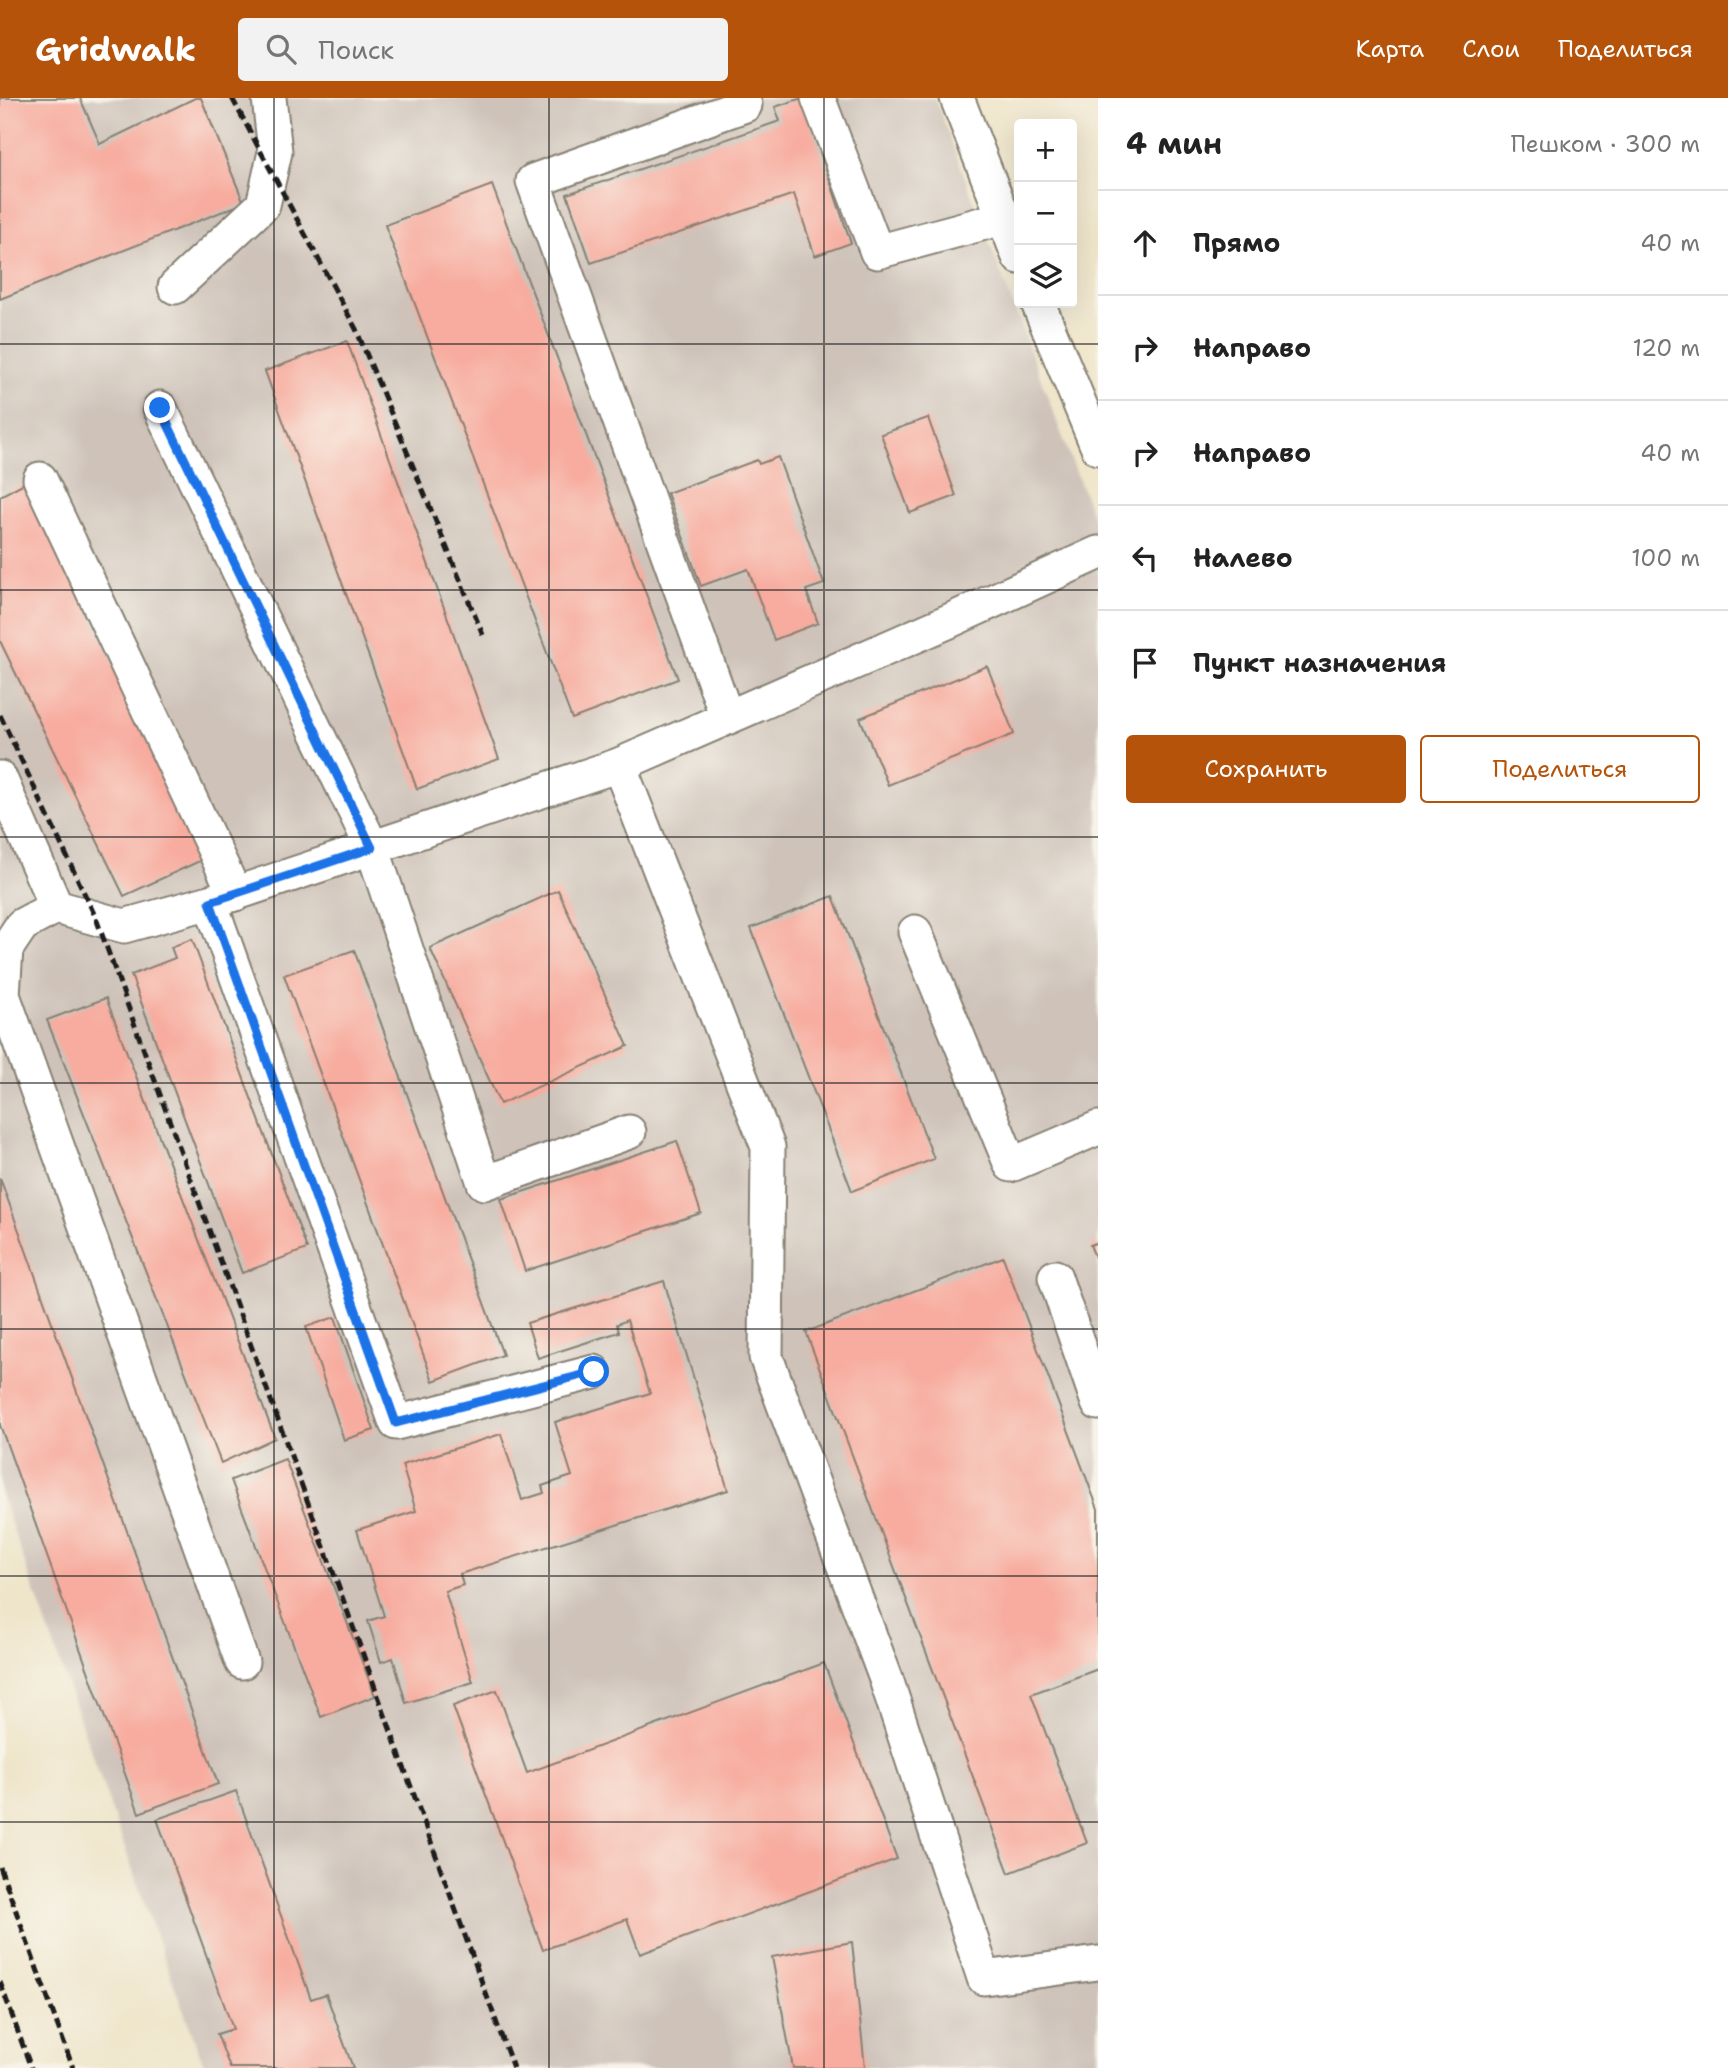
<!DOCTYPE html>
<html lang="ru">
<head>
<meta charset="utf-8">
<style>
	body { margin:0; font-family:"Shantell Sans",sans-serif; background:#f2f2f2; color:#222 }
	.controls { position:absolute; right:21px; top:21px; display:grid; overflow:hidden; border-radius:7px; box-shadow:0 7px 28px #0002 }
	.controls button { width:63px; height:63px; display:grid; place-items:center; padding:0; border:0; border-bottom:2px solid #e0e0e0; background:#fff; color:#222; font:35px sans-serif }
	.stop { position:absolute; width:21px; height:21px; margin:-16px; border:5px solid #1a73e8; border-radius:50%; background:#fff }
	.stop.end { background:#1a73e8; border-color:#fff; box-shadow:0 2px 7px #0008 }
	.list { margin:0; padding:0; list-style:none }
	h2 { display:flex; justify-content:space-between; align-items:center; height:91px; margin:0; padding:0 28px; font-size:30px }
	h2 small { font-size:23px; font-weight:400; color:#767676 }
	.list li { display:grid; grid-template-columns:46px 1fr auto; gap:21px; align-items:center; box-sizing:border-box; height:105px; padding:0 28px; border-top:2px solid #e0e0e0 }
	.list b { display:block; font-size:26px; white-space:nowrap }
	.list em { font-size:23px; font-style:normal; color:#767676 }
	.actions { display:flex; gap:14px; padding:21px 28px }
	.actions a { flex:1; padding:16px 0; border:2px solid #b45309; border-radius:7px; text-align:center; font-size:24px; color:#b45309 }
	.actions .main { background:#b45309; color:#fff }
	.icon { flex:none; width:38px; height:38px; fill:none; stroke:currentColor; stroke-width:2; stroke-linecap:round; stroke-linejoin:round }
	.map { position:relative; flex:none; width:1098px; height:1970px; overflow:hidden }
	header { display:flex; align-items:center; gap:42px; box-sizing:border-box; height:98px; padding:0 35px; background:#b45309; color:#fff }
	header strong { font-size:33px }
	nav { display:flex; gap:38px; margin-inline-start:auto; font-size:24px }
	.search { width:490px; height:63px; background:#f2f2f2; display:flex; align-items:center; gap:18px; box-sizing:border-box; padding:0 24px; border-radius:7px; color:#767676; font-size:26px }
	main { display:flex }
	aside { flex:1; background:#fff }
	.map>svg:first-child { display:block }
</style>
</head>
<body>
<header>
<strong>Gridwalk</strong>
<div class="search"><svg class="icon" aria-label="search" viewBox="0 0 24 24"><circle cx="10" cy="10" r="6"/><path d="M15 15l6 6"/></svg>Поиск</div>
<nav><a>Карта</a><a>Слои</a><a>Поделиться</a></nav>
</header>
<main>
<div class="map">
<svg width="1098" height="1970" viewBox="0 0 1098 1970">
	<rect width="100%" height="100%" fill="#f7f3e8"/>
	<filter id="ink" filterUnits="userSpaceOnUse"><feTurbulence type="fractalNoise" baseFrequency=".0143" numOctaves="2"/><feDisplacementMap in="SourceGraphic" scale="14" xChannelSelector="R" yChannelSelector="G"/><feConvolveMatrix kernelMatrix="1 2 1 2 8 2 1 2 1" color-interpolation-filters="sRGB"/></filter>
	<filter id="wash" filterUnits="userSpaceOnUse"><feTurbulence type="fractalNoise" baseFrequency=".00686" numOctaves="4" result="noise"/><feDisplacementMap in="SourceGraphic" scale="28" xChannelSelector="R" yChannelSelector="G"/><feGaussianBlur stdDeviation="1.57" result="paint"/><feColorMatrix in="noise" values="0 0 0 0 0 0 0 0 0 0 0 0 0 0 0 0 0 1.4 0 .05"/><feComposite in="paint" operator="in"/></filter>
	<g filter="url(#wash)">
		<rect width="100%" height="100%" fill="#efe5ca"/>
		<path fill="#cec2b9" d="M 0,0 L 935,0 L 1098,433 L 1098,1970 L 205,1970 L 148,1816 L 0,1394 Z"/>
		<g id="blocks">
			<g fill="#f7ac9f">
				<path d="M 0,0 L 80,0 L 100,46 L 195,0 L 201,0 L 244,105 L 0,201 Z"/>
				<path d="M 802,0 L 851,145 L 815,158 L 794,96 L 591,165 L 567,96 L 780,23 L 775,9 Z"/>
				<path d="M 492,87 L 678,581 L 572,621 L 385,127 Z"/>
				<path d="M 347,243 L 499,661 L 417,691 L 265,273 Z"/>
				<path d="M 928,320 L 956,398 L 910,415 L 881,336 Z"/>
				<path d="M 778,359 L 824,486 L 806,492 L 818,525 L 774,542 L 748,471 L 701,488 L 667,395 L 757,362 L 759,366 Z"/>
				<path d="M 28,383 L 204,761 L 124,798 L 0,543 L 0,398 Z"/>
				<path d="M 987,568 L 1014,636 L 888,687 L 860,620 Z"/>
				<path d="M 558,792 L 628,948 L 500,1006 L 430,850 Z"/>
				<path d="M 833,798 L 934,1061 L 852,1093 L 751,830 Z"/>
				<path d="M 192,841 L 307,1151 L 242,1175 L 131,877 L 175,860 L 171,849 Z"/>
				<path d="M 354,852 L 503,1257 L 433,1283 L 284,877 Z"/>
				<path d="M 106,900 L 275,1340 L 221,1365 L 47,922 Z"/>
				<path d="M 677,1043 L 701,1115 L 525,1173 L 501,1101 Z"/>
				<path d="M 0,1080 L 218,1686 L 139,1715 L 0,1327 Z"/>
				<path d="M 1098,1144 L 1098,1166 L 1090,1147 Z"/>
				<path d="M 1003,1159 L 1098,1411 L 1098,1571 L 1031,1596 L 1087,1745 L 1009,1775 L 806,1234 Z"/>
				<path d="M 664,1183 L 728,1392 L 460,1476 L 463,1487 L 445,1493 L 473,1584 L 406,1605 L 393,1560 L 381,1564 L 368,1523 L 384,1518 L 357,1432 L 416,1413 L 402,1367 L 501,1336 L 522,1402 L 544,1395 L 542,1388 L 572,1378 L 555,1324 L 650,1295 L 627,1222 L 617,1226 L 619,1234 L 538,1260 L 527,1225 Z"/>
				<path d="M 335,1219 L 374,1332 L 344,1342 L 306,1229 Z"/>
				<path d="M 285,1361 L 375,1598 L 321,1619 L 231,1382 Z"/>
				<path d="M 824,1565 L 897,1761 L 640,1856 L 627,1821 L 543,1852 L 453,1608 L 497,1592 L 527,1675 Z"/>
				<path d="M 236,1693 L 311,1901 L 326,1896 L 353,1970 L 230,1970 L 217,1936 L 233,1931 L 157,1721 Z"/>
				<path d="M 852,1844 L 865,1970 L 793,1970 L 772,1859 Z"/>
			</g>
		</g>
	</g>
	<g filter="url(#ink)">
		<use href="#blocks" fill-opacity="0" stroke="#868073" stroke-width="2"/>
		<g fill="none" stroke-linecap="round" stroke-linejoin="round">
			<g stroke="#868073" stroke-width="37">
				<g id="minor">
					<path d="M 818,0 L 877,154 L 1003,120"/>
					<path d="M 957,0 L 1019,159"/>
					<path d="M 175,189 L 263,107 L 275,54 L 269,0"/>
					<path d="M 1038,205 L 1098,350"/>
					<path d="M 160,310 L 372,749 L 484,1085 L 629,1034"/>
					<path d="M 40,381 L 235,796"/>
					<path d="M 727,619 L 533,83 L 745,7"/>
					<path d="M 619,667 L 768,1049 L 766,1259 L 886,1581 L 984,1880 L 1098,1865"/>
					<path d="M 0,680 L 56,809"/>
					<path d="M 210,804 L 396,1325 L 594,1274"/>
					<path d="M 915,834 L 1011,1067 L 1098,1030"/>
					<path d="M 1055,1179 L 1098,1305"/>
					<path d="M 242,1564 L 3,897 L 6,851 L 22,827 L 56,809 L 124,828 L 210,804 L 619,667 L 947,524 L 1098,455"/>
				</g>
			</g>
			<use href="#minor" stroke="#fff" stroke-width="33"/>
			<g stroke="#1c1c1c" stroke-width="5" stroke-dasharray="10 5" stroke-linecap="butt">
				<path d="M 232,0 L 356,231 L 483,537"/>
				<path d="M 0,617 L 96,820 L 513,1970"/>
				<path d="M 0,1769 L 73,1970"/>
				<path d="M 0,1884 L 31,1970"/>
			</g>
		</g>
	</g>
	<g fill="none" stroke-linecap="round" stroke-linejoin="round" filter="url(#ink)">
		<path stroke="#1a73e8" stroke-width="9" d="M 160,310 L 372,750 L 210,804 L 396,1325 L 594,1274"/>
	</g>
	<path fill="none" stroke="#1c1c1c" stroke-width="2" stroke-opacity="0.55" d="M 274,0 L 274,1970M 549,0 L 549,1970M 824,0 L 824,1970M 0,246 L 1098,246M 0,492 L 1098,492M 0,739 L 1098,739M 0,985 L 1098,985M 0,1231 L 1098,1231M 0,1478 L 1098,1478M 0,1724 L 1098,1724"/>
</svg>
<div class="controls">
<button>+</button>
<button>−</button>
<button><svg class="icon" aria-label="layers" viewBox="0 0 24 24"><path d="M12 4l9 5-9 5-9-5zM3 14l9 5 9-5"/></svg></button>
</div>
<div class="stop" style="left:594px;top:1274px"></div>
<div class="stop end" style="left:160px;top:310px"></div>
</div>
<aside>
<h2>4 мин<small>Пешком · 300 m</small></h2>
<ul class="list">
<li><svg class="icon" aria-label="ahead" viewBox="0 0 24 24"><path d="M12 20V5M6 11l6-6 6 6"/></svg><div><b>Прямо</b></div><em>40 m</em></li>
<li><svg class="icon" aria-label="right" viewBox="0 0 24 24"><path d="M7 20v-9h11M14 6l5 5-5 5"/></svg><div><b>Направо</b></div><em>120 m</em></li>
<li><svg class="icon" aria-label="right" viewBox="0 0 24 24"><path d="M7 20v-9h11M14 6l5 5-5 5"/></svg><div><b>Направо</b></div><em>40 m</em></li>
<li><svg class="icon" aria-label="left" viewBox="0 0 24 24"><path d="M17 20v-9H6M10 6l-5 5 5 5"/></svg><div><b>Налево</b></div><em>100 m</em></li>
<li><svg class="icon" aria-label="arrive" viewBox="0 0 24 24"><path d="M6 21V4h12l-3 4 3 4H6"/></svg><div><b>Пункт назначения</b></div></li>
</ul>
<div class="actions"><a class="main">Сохранить</a><a>Поделиться</a></div>
</aside>
</main>
</body>
</html>
